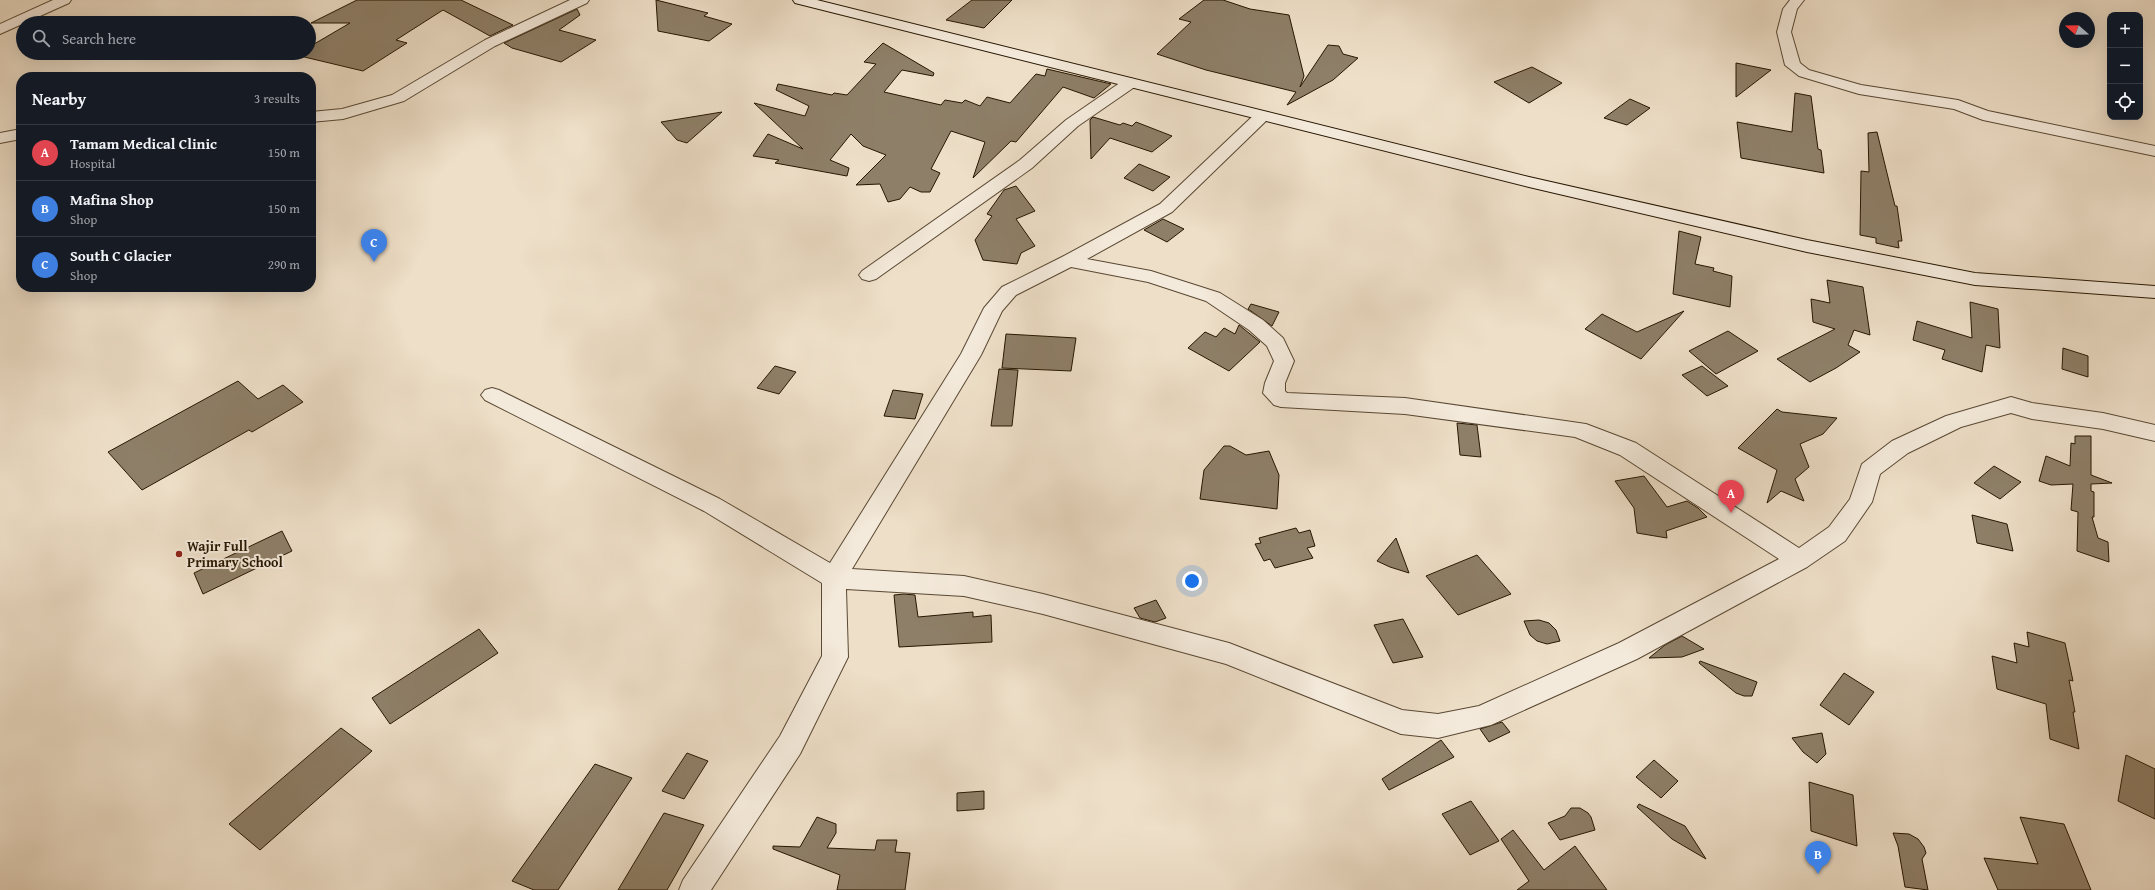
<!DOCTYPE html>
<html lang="en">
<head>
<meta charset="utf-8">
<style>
	body { margin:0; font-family:"Gentium Book Plus",serif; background:#242831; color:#f1f3f6 }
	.controls { position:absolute; right:12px; top:12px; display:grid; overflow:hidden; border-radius:8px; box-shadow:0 4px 16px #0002 }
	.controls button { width:36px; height:36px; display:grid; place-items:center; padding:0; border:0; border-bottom:1px solid #363941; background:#171b24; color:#f1f3f6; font:20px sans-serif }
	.compass { position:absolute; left:2059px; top:12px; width:36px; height:36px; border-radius:50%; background:#171b24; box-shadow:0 4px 16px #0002; rotate:290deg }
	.you { position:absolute; left:1192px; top:581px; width:14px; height:14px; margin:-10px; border:3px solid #fff; border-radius:50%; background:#1a73e8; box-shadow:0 0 0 6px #1a73e833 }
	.badge { display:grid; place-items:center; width:26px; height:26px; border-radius:50%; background:#c59692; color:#fff; font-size:13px; font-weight:700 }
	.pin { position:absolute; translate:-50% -33px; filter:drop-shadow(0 1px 2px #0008) }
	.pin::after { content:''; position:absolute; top:21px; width:14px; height:12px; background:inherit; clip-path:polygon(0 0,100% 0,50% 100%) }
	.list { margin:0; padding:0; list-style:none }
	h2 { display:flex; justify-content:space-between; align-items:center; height:52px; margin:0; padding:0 16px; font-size:17px }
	h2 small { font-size:13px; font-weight:400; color:#9ea1a6 }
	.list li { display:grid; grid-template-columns:26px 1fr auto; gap:12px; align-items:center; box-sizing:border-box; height:56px; padding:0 16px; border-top:1px solid #363941 }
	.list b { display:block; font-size:15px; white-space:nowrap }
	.list p { margin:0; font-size:13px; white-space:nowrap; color:#9ea1a6 }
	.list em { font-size:13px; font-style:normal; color:#9ea1a6 }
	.icon { flex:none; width:22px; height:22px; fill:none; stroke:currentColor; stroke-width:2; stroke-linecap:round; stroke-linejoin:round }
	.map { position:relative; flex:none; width:2155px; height:890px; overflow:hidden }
	.search { position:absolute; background:#171b24; box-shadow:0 4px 16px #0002; left:16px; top:16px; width:300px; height:44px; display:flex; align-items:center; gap:10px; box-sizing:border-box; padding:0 14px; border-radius:22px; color:#9ea1a6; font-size:15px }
	.panel { position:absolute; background:#171b24; box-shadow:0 4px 16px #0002; left:16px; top:72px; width:300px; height:220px; border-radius:16px }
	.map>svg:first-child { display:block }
</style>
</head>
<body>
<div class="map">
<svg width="2155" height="890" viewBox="0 0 2155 890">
	<rect width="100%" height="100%" fill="#eedfc8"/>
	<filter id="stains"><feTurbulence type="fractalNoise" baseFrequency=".005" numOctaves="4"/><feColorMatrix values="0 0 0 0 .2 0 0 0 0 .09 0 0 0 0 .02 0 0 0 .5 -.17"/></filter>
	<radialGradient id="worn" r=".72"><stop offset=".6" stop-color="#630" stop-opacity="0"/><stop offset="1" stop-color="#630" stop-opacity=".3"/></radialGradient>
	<g fill="#8e7f68" stroke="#271601">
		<path d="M 357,0 L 461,0 L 513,25 L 490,36 L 443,10 L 396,40 L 407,43 L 363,71 L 296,55 L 299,53 L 309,53 L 309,47 L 350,23 L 311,23 Z"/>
		<path d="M 656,0 L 708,13 L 704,16 L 732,24 L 709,41 L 658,31 Z"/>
		<path d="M 972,0 L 1012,0 L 984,28 L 946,20 Z"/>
		<path d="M 1204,0 L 1223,0 L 1250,9 L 1289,15 L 1304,76 L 1300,87 L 1328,45 L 1339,46 L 1343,54 L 1358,58 L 1333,80 L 1287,105 L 1296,92 L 1206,70 L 1157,54 L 1191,22 L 1179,19 Z"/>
		<path d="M 577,9 L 580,15 L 559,30 L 596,40 L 561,62 L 512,48 L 504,43 Z"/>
		<path d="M 883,43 L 934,73 L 933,76 L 902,70 L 884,92 L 941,105 L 945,100 L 962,103 L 965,100 L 980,106 L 987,97 L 1010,103 L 1036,74 L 1045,76 L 1047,69 L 1111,84 L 1094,98 L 1063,87 L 1016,142 L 1011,141 L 973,178 L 985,142 L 951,131 L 931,169 L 940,173 L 930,192 L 921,192 L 910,187 L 900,199 L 888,202 L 880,184 L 856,185 L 886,155 L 863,146 L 851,134 L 830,160 L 849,168 L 847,176 L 775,163 L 779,160 L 753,156 L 768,134 L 803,149 L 754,103 L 805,116 L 809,106 L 776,90 L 778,84 L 832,95 L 834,93 L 847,95 L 876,64 L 864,62 Z"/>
		<path d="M 1736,63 L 1771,70 L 1736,97 Z"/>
		<path d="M 1532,67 L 1562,83 L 1529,103 L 1494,82 Z"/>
		<path d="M 1795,93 L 1811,96 L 1818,149 L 1821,150 L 1824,173 L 1741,158 L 1737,122 L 1792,132 Z"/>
		<path d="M 1630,99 L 1650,108 L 1627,125 L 1604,118 Z"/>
		<path d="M 722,112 L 687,143 L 677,140 L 661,122 Z"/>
		<path d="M 1093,117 L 1120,125 L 1123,123 L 1132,126 L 1136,122 L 1172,136 L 1152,152 L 1110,138 L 1091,159 L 1090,120 Z"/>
		<path d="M 1877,132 L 1895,206 L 1897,206 L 1902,241 L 1898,241 L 1899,248 L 1876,243 L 1876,238 L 1860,235 L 1861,171 L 1869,172 L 1868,133 Z"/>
		<path d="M 1139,164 L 1170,177 L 1153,191 L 1124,178 Z"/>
		<path d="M 1016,186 L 1035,211 L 1016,219 L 1035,246 L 1021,253 L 1017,264 L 983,260 L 975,240 L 992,216 L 987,214 L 1004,190 Z"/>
		<path d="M 1163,219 L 1184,229 L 1167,242 L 1144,230 Z"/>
		<path d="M 1679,231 L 1701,237 L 1695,264 L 1714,268 L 1713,271 L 1732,276 L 1730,307 L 1673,294 Z"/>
		<path d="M 1827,280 L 1863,287 L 1870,335 L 1854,330 L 1848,345 L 1860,352 L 1836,368 L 1810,382 L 1777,359 L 1835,329 L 1813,322 L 1811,299 L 1830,303 Z"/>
		<path d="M 1970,302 L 1998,309 L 2000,348 L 1986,345 L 1982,372 L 1942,359 L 1945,350 L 1913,340 L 1917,321 L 1972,338 Z"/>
		<path d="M 1251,304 L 1279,312 L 1272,326 L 1248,309 Z"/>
		<path d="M 1684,311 L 1641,359 L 1585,329 L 1602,314 L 1637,332 Z"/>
		<path d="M 1239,325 L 1260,342 L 1229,371 L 1188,348 L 1205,332 L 1216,337 L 1224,328 L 1235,334 Z"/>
		<path d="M 1728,331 L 1758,351 L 1716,374 L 1689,351 Z"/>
		<path d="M 1006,334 L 1076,338 L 1071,371 L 1002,368 Z"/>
		<path d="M 2063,348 L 2088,356 L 2088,377 L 2062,369 Z"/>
		<path d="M 775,366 L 796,372 L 779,394 L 757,388 Z"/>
		<path d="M 1702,366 L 1728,386 L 1707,396 L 1682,375 Z"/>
		<path d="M 999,369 L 1018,370 L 1012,426 L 991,426 Z"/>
		<path d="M 238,381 L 258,399 L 283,385 L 303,402 L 252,432 L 249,430 L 142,490 L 108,452 Z"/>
		<path d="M 893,390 L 923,394 L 915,419 L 884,416 Z"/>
		<path d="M 1777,409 L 1782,412 L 1837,418 L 1823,434 L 1800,444 L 1809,467 L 1795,479 L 1804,501 L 1781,491 L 1767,503 L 1777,470 L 1738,448 Z"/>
		<path d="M 1457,423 L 1477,425 L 1481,457 L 1460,455 Z"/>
		<path d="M 2075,436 L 2091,436 L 2091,475 L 2112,483 L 2091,484 L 2091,491 L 2094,492 L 2094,517 L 2092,517 L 2098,538 L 2108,542 L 2109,562 L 2077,551 L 2078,512 L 2071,510 L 2073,484 L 2051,485 L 2039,481 L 2046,456 L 2070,466 L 2071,443 L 2075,444 Z"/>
		<path d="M 1224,446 L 1230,446 L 1246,455 L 1269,451 L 1279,475 L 1277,509 L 1200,499 L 1204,470 Z"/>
		<path d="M 1994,466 L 2021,482 L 2000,499 L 1974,483 Z"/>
		<path d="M 1644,476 L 1667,507 L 1687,501 L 1698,508 L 1707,517 L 1666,531 L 1667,538 L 1637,533 L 1634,508 L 1615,481 Z"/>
		<path d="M 1972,515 L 2007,524 L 2013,551 L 1977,543 Z"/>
		<path d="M 1296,528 L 1299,533 L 1310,530 L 1315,546 L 1307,548 L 1313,558 L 1275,568 L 1270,559 L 1264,561 L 1255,544 L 1261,543 L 1259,538 Z"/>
		<path d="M 282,531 L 292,551 L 203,594 L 194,573 Z"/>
		<path d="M 1396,538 L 1409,573 L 1390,567 L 1377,561 Z"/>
		<path d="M 1477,555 L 1511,594 L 1458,615 L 1426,576 Z"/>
		<path d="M 904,594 L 915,595 L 918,617 L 973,612 L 973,617 L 991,615 L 992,642 L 899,647 L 894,595 Z"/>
		<path d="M 1156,600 L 1166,618 L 1155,622 L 1140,618 L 1134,608 Z"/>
		<path d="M 1403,619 L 1423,657 L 1393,663 L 1374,625 Z"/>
		<path d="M 1524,621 L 1539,620 L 1549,623 L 1556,630 L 1560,641 L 1547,644 L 1537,641 L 1530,635 Z"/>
		<path d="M 479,629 L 498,653 L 390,724 L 372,698 Z"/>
		<path d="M 2027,632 L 2065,643 L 2073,681 L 2069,680 L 2075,712 L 2073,712 L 2079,749 L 2050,739 L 2046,704 L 1997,689 L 1992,656 L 2017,663 L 2014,643 L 2029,647 Z"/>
		<path d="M 1682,636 L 1704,649 L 1682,657 L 1649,658 L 1665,645 Z"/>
		<path d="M 1700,661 L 1757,682 L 1752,696 L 1744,696 L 1736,693 L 1699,663 Z"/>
		<path d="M 1844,673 L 1874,692 L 1849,725 L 1820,705 Z"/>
		<path d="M 1502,722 L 1510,732 L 1489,742 L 1480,729 Z"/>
		<path d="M 341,728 L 372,751 L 260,850 L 229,824 Z"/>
		<path d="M 1822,733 L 1826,754 L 1817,763 L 1803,752 L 1792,738 Z"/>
		<path d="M 1441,740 L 1454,757 L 1389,790 L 1382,779 Z"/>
		<path d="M 687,753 L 708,761 L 684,799 L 662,791 Z"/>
		<path d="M 2126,755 L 2155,769 L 2155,819 L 2118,801 Z"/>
		<path d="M 1654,760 L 1678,781 L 1661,798 L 1636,777 Z"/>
		<path d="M 595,764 L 632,778 L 558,890 L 534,890 L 512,881 Z"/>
		<path d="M 1809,782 L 1853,795 L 1857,846 L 1811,831 Z"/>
		<path d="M 984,791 L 984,809 L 957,811 L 957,793 Z"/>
		<path d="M 1471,801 L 1499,841 L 1470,855 L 1442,814 Z"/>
		<path d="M 1639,804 L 1685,826 L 1706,859 L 1672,839 L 1637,807 Z"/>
		<path d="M 1571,808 L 1580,808 L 1588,813 L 1591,817 L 1595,830 L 1560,840 L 1548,823 L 1565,816 Z"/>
		<path d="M 664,813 L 704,825 L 667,890 L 618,890 Z"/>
		<path d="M 817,817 L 836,824 L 836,833 L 827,848 L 875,850 L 877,840 L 897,840 L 895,852 L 910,853 L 905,890 L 837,890 L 840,875 L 773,849 L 773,846 L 800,847 Z"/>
		<path d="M 2020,817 L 2064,824 L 2091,890 L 1998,890 L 1984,858 L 2038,864 Z"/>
		<path d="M 1513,830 L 1544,870 L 1575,846 L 1607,890 L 1517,890 L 1529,881 L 1501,839 Z"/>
		<path d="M 1893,833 L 1909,834 L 1918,839 L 1924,847 L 1926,853 L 1922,859 L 1928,890 L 1905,887 L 1898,846 Z"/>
	</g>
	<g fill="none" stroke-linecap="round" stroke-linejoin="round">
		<g stroke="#594833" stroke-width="2">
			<g id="street">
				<path d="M 53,0 L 71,0 L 69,3 L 0,34 L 0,24 Z"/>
				<path d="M 570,0 L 589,0 L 587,3 L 495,46 L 404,101 L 343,119 L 311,122 L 311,112 L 342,109 L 392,95 L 485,40 Z"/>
				<path d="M 1790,0 L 1804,0 L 1797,9 L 1791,32 L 1800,63 L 1809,70 L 1861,85 L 1958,100 L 1988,111 L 2155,146 L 2155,156 L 1983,120 L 1954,109 L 1859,94 L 1799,76 L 1785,65 L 1777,32 L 1783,9 Z"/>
				<path d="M 1130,78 L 1136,80 L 1138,83 L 1136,86 L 1078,126 L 1032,168 L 876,279 L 869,281 L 862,279 L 859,275 L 862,271 L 1020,160 L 1066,120 L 1124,80 Z"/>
				<path d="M 1261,112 L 1267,114 L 1269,117 L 1267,120 L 1172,212 L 1087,259 L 1151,271 L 1220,293 L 1263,320 L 1283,338 L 1294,361 L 1285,383 L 1285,391 L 1287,393 L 1405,398 L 1586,424 L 1636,443 L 1799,548 L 1829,527 L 1850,499 L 1862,464 L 1892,441 L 1946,416 L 2011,397 L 2032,403 L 2103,413 L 2155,425 L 2155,441 L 2103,429 L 2032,419 L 2011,413 L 1961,427 L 1908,453 L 1880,474 L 1872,502 L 1845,541 L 1807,567 L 1637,659 L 1491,725 L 1438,738 L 1401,734 L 1226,664 L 1043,614 L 964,596 L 846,589 L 848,657 L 800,754 L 711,890 L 679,890 L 683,880 L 780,736 L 822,656 L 822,583 L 704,511 L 485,400 L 481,395 L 485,390 L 492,388 L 499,390 L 720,499 L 830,563 L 961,354 L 984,308 L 1002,287 L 1062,257 L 1160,204 L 1255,114 ZM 1071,267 L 1148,282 L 1206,301 L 1249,330 L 1267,346 L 1274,361 L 1265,383 L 1263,393 L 1274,405 L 1281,407 L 1405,414 L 1575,437 L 1620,455 L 1779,559 L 1619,643 L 1479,706 L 1438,714 L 1402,710 L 1229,643 L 1043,594 L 964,576 L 852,569 L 981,355 L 1002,311 L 1016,295 Z"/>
				<path d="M 21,129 L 21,139 L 0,143 L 0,133 Z"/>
			</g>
		</g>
		<g stroke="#271601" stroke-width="2">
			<path id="secondary" d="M 793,0 L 817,0 L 1529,177 L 1807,240 L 1975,273 L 2155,286 L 2155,298 L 1975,285 L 1807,252 L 1529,187 L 795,3 Z"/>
		</g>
		<use href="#street" fill="#f4eadb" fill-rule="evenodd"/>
		<use href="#secondary" fill="#f4eadb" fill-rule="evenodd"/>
	</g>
	<circle fill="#8f2418" stroke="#f4eadb" stroke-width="1.5" cx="179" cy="554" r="4"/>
	<g text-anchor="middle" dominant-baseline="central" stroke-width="4" stroke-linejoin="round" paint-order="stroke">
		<g font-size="14" font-weight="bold" fill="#271601" stroke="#f4eadb" text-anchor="start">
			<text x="187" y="546">Wajir Full<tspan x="187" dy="16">Primary School</tspan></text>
		</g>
	</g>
	<rect width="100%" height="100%" filter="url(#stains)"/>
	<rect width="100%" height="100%" fill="url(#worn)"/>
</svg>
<div class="controls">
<button>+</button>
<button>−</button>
<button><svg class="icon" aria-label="locate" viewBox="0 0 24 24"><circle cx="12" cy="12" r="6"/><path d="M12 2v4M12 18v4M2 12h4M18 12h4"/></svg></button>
</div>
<svg class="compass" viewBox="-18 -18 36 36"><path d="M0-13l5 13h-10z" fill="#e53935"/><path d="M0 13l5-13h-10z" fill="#9ea1a6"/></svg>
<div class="you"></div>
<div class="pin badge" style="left:1731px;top:513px;background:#e0444e">A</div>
<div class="pin badge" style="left:1818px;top:874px;background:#3f7fe0">B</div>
<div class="pin badge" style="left:374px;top:262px;background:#3f7fe0">C</div>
<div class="search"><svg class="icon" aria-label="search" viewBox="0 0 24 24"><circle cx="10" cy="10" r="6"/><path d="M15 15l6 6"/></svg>Search here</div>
<section class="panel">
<h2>Nearby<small>3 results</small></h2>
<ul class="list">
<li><span class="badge" style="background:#e0444e">A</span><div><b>Tamam Medical Clinic</b><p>Hospital</p></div><em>150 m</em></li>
<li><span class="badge" style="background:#3f7fe0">B</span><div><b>Mafina Shop</b><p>Shop</p></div><em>150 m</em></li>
<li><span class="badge" style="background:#3f7fe0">C</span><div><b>South C Glacier</b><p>Shop</p></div><em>290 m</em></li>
</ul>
</section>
</div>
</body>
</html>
